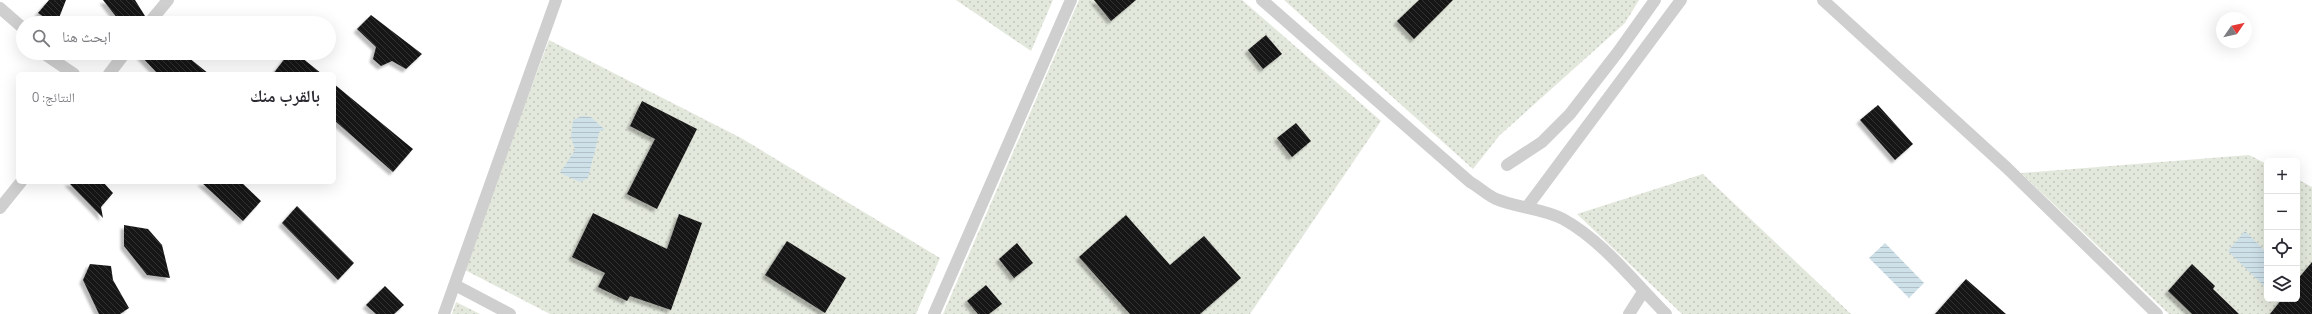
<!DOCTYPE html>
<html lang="ar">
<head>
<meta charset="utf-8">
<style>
	body { margin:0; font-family:"Titillium Web","Noto Naskh Arabic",sans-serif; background:#f2f2f3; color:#2b2b33; direction:rtl }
	.controls { position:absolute; right:12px; bottom:12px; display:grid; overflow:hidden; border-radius:6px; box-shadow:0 4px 16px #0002 }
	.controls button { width:36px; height:36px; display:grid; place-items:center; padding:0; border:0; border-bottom:1px solid #e1e1e2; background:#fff; color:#2b2b33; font:20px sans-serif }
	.compass { position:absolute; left:2216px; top:12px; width:36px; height:36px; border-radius:50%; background:#fff; box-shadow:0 4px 16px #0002; rotate:56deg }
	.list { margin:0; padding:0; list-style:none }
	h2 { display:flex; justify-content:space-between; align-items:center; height:52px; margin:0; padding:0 16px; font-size:17px }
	h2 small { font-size:13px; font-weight:400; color:#7c7c81 }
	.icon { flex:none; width:22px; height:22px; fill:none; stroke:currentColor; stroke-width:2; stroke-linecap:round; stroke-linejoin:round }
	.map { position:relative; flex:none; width:2312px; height:314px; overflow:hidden; direction:ltr }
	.search { position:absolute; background:#fff; box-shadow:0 4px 16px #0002; left:16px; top:16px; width:320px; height:44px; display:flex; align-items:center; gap:10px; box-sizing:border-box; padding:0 14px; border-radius:22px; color:#7c7c81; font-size:15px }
	.panel { position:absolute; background:#fff; box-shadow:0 4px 16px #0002; left:16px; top:72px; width:320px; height:112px; border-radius:6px; direction:rtl }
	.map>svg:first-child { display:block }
</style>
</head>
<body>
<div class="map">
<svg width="2312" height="314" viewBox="0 0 2312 314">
	<defs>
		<pattern id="grass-dots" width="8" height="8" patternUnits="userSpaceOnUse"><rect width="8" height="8" fill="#e3e8dc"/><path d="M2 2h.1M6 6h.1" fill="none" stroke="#c3c7bd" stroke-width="1.8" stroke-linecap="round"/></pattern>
		<pattern id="water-rules" width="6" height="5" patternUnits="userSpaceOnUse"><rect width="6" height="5" fill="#cee0e8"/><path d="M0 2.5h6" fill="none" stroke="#b1c1c7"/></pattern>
		<pattern id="building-back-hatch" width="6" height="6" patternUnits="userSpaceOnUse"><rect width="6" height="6" fill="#191919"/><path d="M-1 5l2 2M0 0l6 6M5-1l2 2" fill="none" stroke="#323232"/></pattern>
		<filter id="shadow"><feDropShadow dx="-3.5" dy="3.5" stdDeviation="1" flood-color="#0004"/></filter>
	</defs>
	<rect width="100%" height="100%" fill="#fff"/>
	<g fill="url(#grass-dots)">
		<path d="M 956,0 L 1053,0 L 1031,51 Z"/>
		<path d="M 1079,0 L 1242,0 L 1381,121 L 1250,314 L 943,314 Z"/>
		<path d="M 1284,0 L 1639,0 L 1625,23 L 1499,136 L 1473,169 Z"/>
		<path d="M 549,40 L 741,138 L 940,258 L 916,314 L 550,314 L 463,269 Z"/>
		<path d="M 2249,155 L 2267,164 L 2267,299 L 2297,299 L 2297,179 L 2312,187 L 2312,314 L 2169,314 L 2021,173 Z"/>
		<path d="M 1703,174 L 1851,314 L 1682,314 L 1577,214 Z"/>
		<path d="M 456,302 L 480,314 L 452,314 Z"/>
	</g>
	<g fill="url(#water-rules)">
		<path d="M 582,116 L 591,117 L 605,130 L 600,130 L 588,178 L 580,182 L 560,173 L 575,150 L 571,137 L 573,120 Z"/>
		<path d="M 2245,231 L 2267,253 L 2267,289 L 2228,251 Z"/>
		<path d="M 1885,243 L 1924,283 L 1909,298 L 1869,258 Z"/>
	</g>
	<g fill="url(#building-back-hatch)" filter="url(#shadow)">
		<path d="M 49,0 L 66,0 L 57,23 L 53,23 L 38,13 Z"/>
		<path d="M 103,0 L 135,0 L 145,16 L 142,23 L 121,23 Z"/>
		<path d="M 1094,0 L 1136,0 L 1111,21 Z"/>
		<path d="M 1419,0 L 1453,0 L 1414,39 L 1397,21 Z"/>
		<path d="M 371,15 L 422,54 L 406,69 L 392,61 L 381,66 L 373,59 L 376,47 L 357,29 Z"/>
		<path d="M 1266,35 L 1282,54 L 1263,69 L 1248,50 Z"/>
		<path d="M 138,53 L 183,53 L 209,74 L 158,74 Z"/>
		<path d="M 289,53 L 296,53 L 322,74 L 273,74 Z"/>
		<path d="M 334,84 L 413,149 L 393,172 L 334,120 Z"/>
		<path d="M 642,101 L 697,129 L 657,209 L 627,194 L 655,139 L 630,126 Z"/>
		<path d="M 1878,105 L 1913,144 L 1895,160 L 1860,120 Z"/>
		<path d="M 1296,123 L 1311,141 L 1292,157 L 1277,138 Z"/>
		<path d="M 68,182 L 103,182 L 113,193 L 101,207 L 103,218 Z"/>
		<path d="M 201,182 L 241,182 L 261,201 L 243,221 Z"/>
		<path d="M 297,206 L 354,263 L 338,280 L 282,223 Z"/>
		<path d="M 593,213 L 667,249 L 679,214 L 702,223 L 671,310 L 630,296 L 627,301 L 598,287 L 605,273 L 572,257 Z"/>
		<path d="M 1126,215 L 1170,265 L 1204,236 L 1241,278 L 1200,314 L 1130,314 L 1079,257 Z"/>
		<path d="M 124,225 L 148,229 L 162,245 L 170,278 L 147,275 L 124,246 Z"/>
		<path d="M 787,241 L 846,278 L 825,313 L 765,275 Z"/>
		<path d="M 1017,243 L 1033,263 L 1014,278 L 999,259 Z"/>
		<path d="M 2312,262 L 2312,314 L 2270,314 L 2282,299 L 2297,299 L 2297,280 Z"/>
		<path d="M 90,264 L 111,266 L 113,280 L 129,308 L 120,314 L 99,314 L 83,280 Z"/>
		<path d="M 2192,264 L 2215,286 L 2213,289 L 2239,314 L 2192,314 L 2168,291 Z"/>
		<path d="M 1966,279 L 2006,314 L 1935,314 Z"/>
		<path d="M 986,285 L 1002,304 L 989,314 L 978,314 L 967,301 Z"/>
		<path d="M 385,286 L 404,305 L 394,314 L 376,314 L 366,305 Z"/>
	</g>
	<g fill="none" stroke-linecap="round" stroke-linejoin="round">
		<g stroke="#cfcfcf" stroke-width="12">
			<path d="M 1262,0 L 1470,182 C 1479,187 1487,195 1496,199 C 1517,208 1542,208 1563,219 C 1603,241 1634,282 1666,314"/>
			<path d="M 1823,0 L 2007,168 L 2157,314"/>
			<path d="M 0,8 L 23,28"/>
			<path d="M 149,23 L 168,0"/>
			<path d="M 43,53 L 74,74"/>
			<path d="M 109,74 L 125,53"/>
			<path d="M 1507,165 L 1542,142 L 1570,114 L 1618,52 L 1655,0"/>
			<path d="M 1527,207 L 1681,0"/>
			<path d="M 0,208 L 21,182"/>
			<path d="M 455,285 L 510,314"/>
			<path d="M 444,314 L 556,0"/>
			<path d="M 934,314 L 1071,0"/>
			<path d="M 1629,314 L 1643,292"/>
		</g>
	</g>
</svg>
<div class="controls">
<button>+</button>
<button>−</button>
<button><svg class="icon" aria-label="locate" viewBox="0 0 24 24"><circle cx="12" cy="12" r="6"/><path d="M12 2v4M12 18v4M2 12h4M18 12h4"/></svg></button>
<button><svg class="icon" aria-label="layers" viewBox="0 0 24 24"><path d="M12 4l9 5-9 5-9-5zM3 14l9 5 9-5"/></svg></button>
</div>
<svg class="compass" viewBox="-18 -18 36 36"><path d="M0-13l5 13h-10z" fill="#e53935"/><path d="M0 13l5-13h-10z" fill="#7c7c81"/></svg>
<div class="search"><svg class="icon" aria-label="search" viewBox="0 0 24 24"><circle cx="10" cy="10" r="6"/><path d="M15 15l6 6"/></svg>ابحث هنا</div>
<section class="panel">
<h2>بالقرب منك<small>النتائج: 0</small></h2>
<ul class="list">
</ul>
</section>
</div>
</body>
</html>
